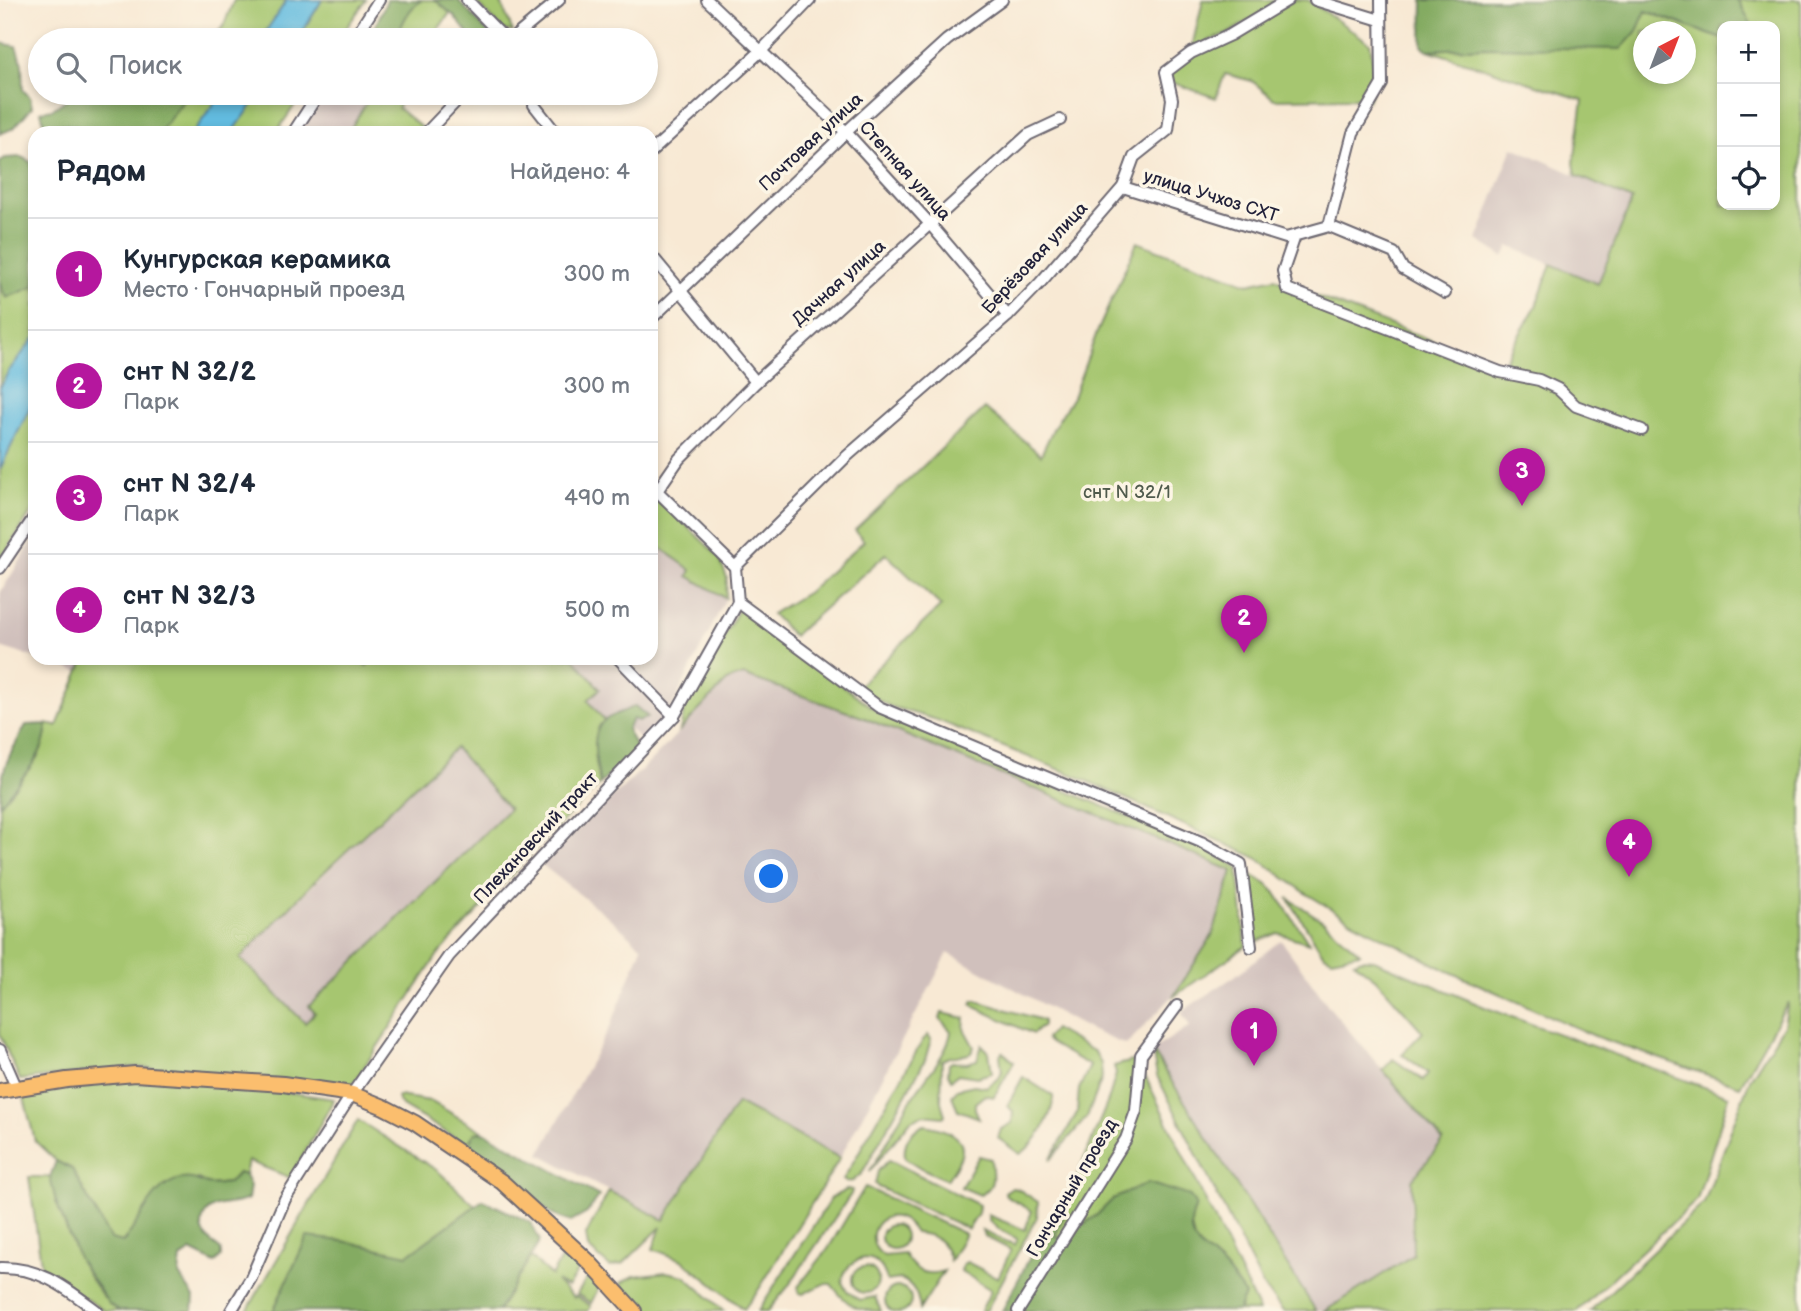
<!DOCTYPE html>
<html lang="ru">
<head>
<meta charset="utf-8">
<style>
	body { margin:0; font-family:"Balsamiq Sans",sans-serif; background:#f2f2f3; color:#1f2937 }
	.controls { position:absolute; right:21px; top:21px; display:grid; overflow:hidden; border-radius:14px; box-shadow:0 4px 10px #0003 }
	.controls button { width:63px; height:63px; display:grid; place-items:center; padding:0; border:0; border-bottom:2px solid #e0e1e3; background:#fff; color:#1f2937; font:35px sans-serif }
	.compass { position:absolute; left:1633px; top:21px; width:63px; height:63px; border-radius:50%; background:#fff; box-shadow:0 4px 10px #0003; rotate:42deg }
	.you { position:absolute; left:772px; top:877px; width:24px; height:24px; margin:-18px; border:5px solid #fff; border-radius:50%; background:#1a73e8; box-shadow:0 0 0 10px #1a73e833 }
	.badge { display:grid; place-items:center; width:46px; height:46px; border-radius:50%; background:#b5179e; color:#fff; font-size:23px; font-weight:700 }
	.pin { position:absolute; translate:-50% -58px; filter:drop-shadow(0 2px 4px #0008) }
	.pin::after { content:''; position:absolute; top:37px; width:24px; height:21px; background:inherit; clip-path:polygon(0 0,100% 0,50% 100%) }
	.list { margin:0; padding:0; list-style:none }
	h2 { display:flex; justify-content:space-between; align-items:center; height:91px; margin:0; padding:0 28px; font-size:30px }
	h2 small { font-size:23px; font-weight:400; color:#747a83 }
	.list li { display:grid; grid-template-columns:46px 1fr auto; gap:21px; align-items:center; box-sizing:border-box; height:112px; padding:0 28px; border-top:2px solid #e0e1e3 }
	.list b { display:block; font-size:26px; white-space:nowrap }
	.list p { margin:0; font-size:23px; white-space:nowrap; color:#747a83 }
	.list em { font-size:23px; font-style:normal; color:#747a83 }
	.icon { flex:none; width:38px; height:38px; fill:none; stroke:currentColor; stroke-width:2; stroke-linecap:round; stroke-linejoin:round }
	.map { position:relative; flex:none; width:1801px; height:1311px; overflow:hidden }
	.search { position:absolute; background:#fff; box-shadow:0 4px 10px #0003; left:28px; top:28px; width:630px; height:77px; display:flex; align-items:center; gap:18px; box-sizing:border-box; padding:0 24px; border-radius:38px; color:#747a83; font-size:26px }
	.panel { position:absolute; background:#fff; box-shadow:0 4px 10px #0003; left:28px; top:126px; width:630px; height:539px; border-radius:21px }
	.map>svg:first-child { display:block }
</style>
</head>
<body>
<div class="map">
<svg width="1801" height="1311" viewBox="0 0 1801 1311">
	<rect width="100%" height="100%" fill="#fcf5e5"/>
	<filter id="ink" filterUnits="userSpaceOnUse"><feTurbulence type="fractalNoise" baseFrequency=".0143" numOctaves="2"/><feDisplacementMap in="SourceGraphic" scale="14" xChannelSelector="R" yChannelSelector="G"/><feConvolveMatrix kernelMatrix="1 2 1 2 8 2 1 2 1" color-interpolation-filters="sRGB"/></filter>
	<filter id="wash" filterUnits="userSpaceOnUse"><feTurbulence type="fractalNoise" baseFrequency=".00686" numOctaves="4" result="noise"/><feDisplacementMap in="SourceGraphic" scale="28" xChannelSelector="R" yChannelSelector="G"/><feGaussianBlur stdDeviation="1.57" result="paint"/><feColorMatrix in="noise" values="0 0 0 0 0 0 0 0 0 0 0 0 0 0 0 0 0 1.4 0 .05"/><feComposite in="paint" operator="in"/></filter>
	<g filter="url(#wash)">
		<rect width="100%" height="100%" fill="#f8e9d4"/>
		<g fill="#d0c0bc">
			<path d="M 325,93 L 372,93 L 348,133 L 299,133 Z"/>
			<path d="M 1513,147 L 1632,200 L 1598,284 L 1509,246 L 1504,257 L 1477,240 Z"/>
			<path d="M 35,537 L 35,658 L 85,658 L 81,672 L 0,647 L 0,593 Z"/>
			<path d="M 651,541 L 692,571 L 688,576 L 726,598 L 666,718 L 643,742 L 614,713 L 604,720 L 588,700 L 598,692 L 574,658 L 651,658 Z"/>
			<path d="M 743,675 L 862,717 L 1233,871 L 1212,936 L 1172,997 L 1126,1045 L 1090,1030 L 948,953 L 840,1158 L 738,1103 L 664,1220 L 540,1154 L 611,1025 L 642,947 L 606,915 L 541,864 L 653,759 L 728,680 Z"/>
			<path d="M 454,748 L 510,808 L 309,1006 L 316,1013 L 305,1023 L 239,958 Z"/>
			<path d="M 1281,940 L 1329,1007 L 1443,1141 L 1412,1180 L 1410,1208 L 1413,1255 L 1325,1311 L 1316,1311 L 1152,1050 L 1190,1026 L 1181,1012 L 1235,976 Z"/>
		</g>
		<g fill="#a6c66f" stroke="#647455" stroke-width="2" fill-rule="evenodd">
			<path d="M 234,0 L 287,0 L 260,40 L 210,40 L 223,27 Z"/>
			<path d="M 322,0 L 366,0 L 338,40 L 298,40 Z"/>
			<path d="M 422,0 L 436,0 L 450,13 L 430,40 L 395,40 C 402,25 407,9 422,0 Z"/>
			<path d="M 474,0 L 500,0 L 513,32 L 503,30 Z"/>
			<path d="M 1203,0 L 1274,0 L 1271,7 L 1227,34 L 1192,47 Z"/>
			<path d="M 1294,0 L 1308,0 L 1370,43 L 1376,79 L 1368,101 L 1361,98 L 1274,99 L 1252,81 L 1225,74 L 1216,98 L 1173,83 L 1170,73 L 1193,55 Z"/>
			<path d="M 1738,0 L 1801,0 L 1801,1311 L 1590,1311 L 1704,1203 L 1750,1079 L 1784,1025 L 1788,1002 L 1740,1086 L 1597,1037 L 1446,970 L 1353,922 L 1307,894 L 1257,858 L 1083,779 L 937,720 L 889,706 L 857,687 L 941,606 L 886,554 L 793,636 L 772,614 L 808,592 L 864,541 L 855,530 L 985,408 L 1041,455 L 1054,427 L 1073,397 L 1096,335 L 1137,242 L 1248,284 L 1275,278 L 1291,287 L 1501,367 L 1536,306 L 1551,264 L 1598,284 L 1632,200 L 1576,175 L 1574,163 L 1583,100 L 1428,50 L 1485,47 L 1637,31 L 1645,11 L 1722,39 L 1722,205 L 1775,205 L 1775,26 L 1752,26 ZM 1644,32 L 1686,32 L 1686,74 L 1644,74 Z"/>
			<path d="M 189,93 L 222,93 L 193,133 L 159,133 Z"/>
			<path d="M 261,93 L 303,93 L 276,133 L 232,133 Z"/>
			<path d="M 372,93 L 402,93 L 398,108 L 423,129 L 419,133 L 348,133 Z"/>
			<path d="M 35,281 L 35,337 L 8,372 L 0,388 L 0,283 L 6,297 L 33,287 Z"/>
			<path d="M 35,397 L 35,507 L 0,560 L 0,469 Z"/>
			<path d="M 651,499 L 665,504 L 719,557 L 727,578 L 726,598 L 688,576 L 691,570 L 651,541 Z"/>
			<path d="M 739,609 L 880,713 L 1201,847 L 1238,867 L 1246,946 L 1173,997 L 1212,936 L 1233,871 L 862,717 L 743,675 L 728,680 L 680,730 L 685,706 Z"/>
			<path d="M 85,658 L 348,658 L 367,666 L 371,658 L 574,658 L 600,689 L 588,700 L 604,720 C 591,740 596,763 600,784 L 534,850 L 437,956 L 351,1087 L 135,1067 L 20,1080 L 0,1035 L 0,805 C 17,782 49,754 46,724 L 57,726 ZM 455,748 L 509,809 L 309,1006 L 315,1013 L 305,1023 L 240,958 L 315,881 Z"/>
			<path d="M 1246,872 L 1267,884 L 1275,892 L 1309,943 L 1278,933 L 1253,943 Z"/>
			<path d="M 1288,898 L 1323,921 L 1360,953 L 1332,959 L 1323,954 Z"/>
			<path d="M 1362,959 L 1374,960 L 1487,1008 L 1729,1096 L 1697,1200 L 1577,1311 L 1325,1311 L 1413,1255 L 1412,1180 L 1443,1141 L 1383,1070 L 1393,1059 L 1423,1080 L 1428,1073 L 1402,1054 L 1423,1032 L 1376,979 L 1354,962 Z"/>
			<path d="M 974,1000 L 1038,1019 L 1043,1021 L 1043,1025 L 1033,1034 L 977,1008 L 971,1004 Z"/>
			<path d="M 942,1013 L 965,1018 L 964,1029 L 974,1047 L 971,1053 C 961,1058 952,1053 942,1061 L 941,1102 L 945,1115 L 943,1117 L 923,1115 L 911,1120 L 869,1172 C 884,1149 896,1125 910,1101 C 922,1082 949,1053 951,1031 L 940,1019 Z"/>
			<path d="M 1054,1029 L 1095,1052 L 1101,1064 L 1102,1078 L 1087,1117 L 1050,1160 L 1077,1113 L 1079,1089 L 1090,1066 L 1050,1043 L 1046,1039 Z"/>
			<path d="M 928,1035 L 931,1039 L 925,1060 L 862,1173 L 853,1181 L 846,1182 L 843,1180 L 923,1040 Z"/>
			<path d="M 982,1045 L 989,1052 L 992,1073 L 977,1077 L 958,1074 L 951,1080 L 948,1074 L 949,1064 L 952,1062 L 967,1063 L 977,1060 Z"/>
			<path d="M 1152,1050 L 1316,1311 L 1283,1311 L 1263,1286 L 1157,1076 Z"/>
			<path d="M 1003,1052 L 1014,1062 L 994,1097 L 985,1095 L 975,1103 L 975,1109 L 979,1118 L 958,1110 L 952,1096 L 957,1089 L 974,1085 L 986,1087 L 999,1078 L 1002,1071 L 1000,1055 Z"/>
			<path d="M 1133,1061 L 1147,1080 L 1259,1311 L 1238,1311 L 1241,1308 L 1224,1267 L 1195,1244 L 1190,1221 L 1113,1199 L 1097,1215 L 1063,1238 L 1055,1237 L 1065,1212 L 1053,1213 L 1075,1181 L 1108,1101 L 1116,1074 L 1114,1066 Z"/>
			<path d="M 1023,1077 L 1053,1096 C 1054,1115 1035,1145 1020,1154 L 998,1138 L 1001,1129 L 1012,1123 L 1013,1111 L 1007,1106 Z"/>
			<path d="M 133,1078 L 224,1083 L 334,1099 L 291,1178 L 248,1161 L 245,1175 L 238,1173 L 229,1183 L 209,1185 L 198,1179 L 143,1212 L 137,1226 L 123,1242 L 110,1239 L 72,1169 L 56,1161 L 35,1141 L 23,1094 L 79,1084 Z"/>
			<path d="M 399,1096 L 430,1101 L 484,1132 L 475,1133 L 470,1140 L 473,1148 L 402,1106 L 397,1098 Z"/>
			<path d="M 737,1103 L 840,1158 L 759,1289 L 744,1309 L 682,1260 L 653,1249 L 661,1227 L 623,1264 L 610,1267 L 588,1248 L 586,1235 L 609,1191 L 664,1220 Z"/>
			<path d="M 358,1120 L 438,1171 L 551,1276 L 564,1254 L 579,1268 L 568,1287 L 556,1281 L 574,1298 L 576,1296 L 591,1306 L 588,1311 L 247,1311 Z"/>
			<path d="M 924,1125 C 936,1127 962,1133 962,1148 C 963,1158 952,1172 947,1180 L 921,1168 L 905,1158 C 903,1142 910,1131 924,1125 Z"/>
			<path d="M 979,1156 L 991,1159 C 992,1175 997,1186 980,1195 L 961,1187 Z"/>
			<path d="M 889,1160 L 979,1205 L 978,1213 L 968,1229 L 878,1187 L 875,1184 L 878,1171 Z"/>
			<path d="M 29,1177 L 50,1177 C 60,1218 84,1286 119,1311 L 105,1311 L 42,1271 Z"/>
			<path d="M 865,1187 L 965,1234 L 950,1261 C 945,1241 935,1234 915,1233 C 891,1193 854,1236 884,1256 L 904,1254 C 914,1271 925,1277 944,1271 L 920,1309 C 918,1296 914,1283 900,1279 L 887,1281 C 885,1278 885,1274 883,1270 C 871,1248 845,1260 842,1282 L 846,1290 L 859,1300 L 875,1297 L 881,1311 C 855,1311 847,1305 831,1284 L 824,1284 L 803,1294 L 799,1293 L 798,1287 L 828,1249 Z"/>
			<path d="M 1011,1188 L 1018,1189 L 1038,1202 L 1037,1217 L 986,1311 L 981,1311 L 991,1290 L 961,1271 L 963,1264 L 967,1262 L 998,1278 L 1011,1250 L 984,1236 L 982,1231 L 1015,1245 L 1017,1239 L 997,1228 L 989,1220 L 988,1215 L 1025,1230 L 1032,1211 L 1006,1196 L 1005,1192 Z"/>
			<path d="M 848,1189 L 852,1190 L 851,1194 L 787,1288 L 768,1311 L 758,1311 L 832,1197 Z"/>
			<circle cx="893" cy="1237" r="12"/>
			<circle cx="865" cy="1280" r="13"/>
			<path d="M 666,1272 L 685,1276 L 724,1311 L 643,1311 L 624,1292 L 621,1283 L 634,1276 Z"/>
			<path d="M 588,1277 L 599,1287 L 591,1303 L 577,1294 Z"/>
			<circle cx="898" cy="1300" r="13"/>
		</g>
		<g fill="#84ab62" stroke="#53664e" stroke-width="2">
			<path d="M 387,0 L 422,0 C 407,9 402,25 395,40 L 369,40 Z"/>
			<path d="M 435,0 L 458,0 L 492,37 L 492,40 L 473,40 L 454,16 Z"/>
			<path d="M 1423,0 L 1738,0 L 1752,26 L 1722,26 L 1722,39 L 1646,11 L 1637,31 L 1621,49 L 1485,47 L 1428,50 L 1422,46 Z"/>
			<path d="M 0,43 L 16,46 L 22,64 L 23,90 L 30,97 L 32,107 L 14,128 L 0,134 Z"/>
			<path d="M 75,93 L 189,93 L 159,133 L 98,133 L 71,125 L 44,124 L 41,111 L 53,109 Z"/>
			<path d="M 21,157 L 31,162 L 35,180 L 35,281 L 33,287 L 6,298 L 0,283 L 0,162 L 5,158 Z"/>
			<path d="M 635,706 L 648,717 L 638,721 L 633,719 L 627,729 L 637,749 L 600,784 C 597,767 588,732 605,720 C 613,714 626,711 635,706 Z"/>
			<path d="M 46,724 C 49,754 17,782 0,805 C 0,767 9,757 26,725 Z"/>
			<path d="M 484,1132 L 599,1196 L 587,1213 L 571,1222 L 553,1215 L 473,1148 L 470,1140 L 475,1133 Z"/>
			<path d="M 56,1161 L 72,1169 L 110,1239 L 123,1242 C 140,1223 153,1183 181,1179 C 192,1177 198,1181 207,1184 C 214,1186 223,1183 229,1183 L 238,1173 L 245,1175 L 250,1186 L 248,1199 C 238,1204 231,1203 221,1205 C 203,1208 196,1225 208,1239 C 211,1243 217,1246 221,1250 L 221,1257 L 215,1263 L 191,1251 L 181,1258 L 179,1275 L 194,1297 L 193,1311 L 119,1311 L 109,1304 L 79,1260 L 56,1202 L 50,1177 Z"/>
			<path d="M 1148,1183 L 1190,1196 L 1196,1206 C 1180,1245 1204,1245 1225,1268 C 1232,1276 1238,1286 1245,1295 L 1238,1311 L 1002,1311 L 1053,1213 L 1065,1212 L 1055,1236 L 1063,1238 L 1097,1215 L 1113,1199 Z"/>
			<path d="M 483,1200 L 530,1222 L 540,1241 L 498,1311 L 273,1311 L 307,1237 L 343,1241 L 408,1255 Z"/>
		</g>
		<g fill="#62bbdf" stroke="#426e8d" stroke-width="2">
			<path d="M 287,0 L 322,0 L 297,40 L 260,40 Z"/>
			<path d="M 222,93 L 261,93 L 232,133 L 193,133 Z"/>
			<path d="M 35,337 L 35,397 L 0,469 L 0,388 L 8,372 Z"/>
		</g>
	</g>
	<g filter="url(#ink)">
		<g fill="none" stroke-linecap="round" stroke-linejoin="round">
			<g stroke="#6d6871" stroke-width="14">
				<g id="minor">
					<path d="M 467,0 L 506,40"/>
					<path d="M 707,0 L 846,132 L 930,224 L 1008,316"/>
					<path d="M 1315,0 L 1380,20"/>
					<path d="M 353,40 L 379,0"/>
					<path d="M 511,40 L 559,0"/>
					<path d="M 534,105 L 556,133"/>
					<path d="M 293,133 L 319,93"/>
					<path d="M 426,133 L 464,93"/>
					<path d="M 651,152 L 762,50 L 810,0"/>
					<path d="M 1123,187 L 1286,238 L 1329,226 L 1394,253 L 1403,269 L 1445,293"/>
					<path d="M 1329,226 L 1353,133 L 1382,84 L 1381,0"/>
					<path d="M 1295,236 L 1283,271 L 1287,289 L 1500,372 L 1539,380 L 1558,389 L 1576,406 L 1642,430"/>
					<path d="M 651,255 L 756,382"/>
					<path d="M 651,319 L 846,132 L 947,40 L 1002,0"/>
					<path d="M 651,491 L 657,491 L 735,567 L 738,602 L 879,707 L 1201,842 L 1241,864 L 1251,947"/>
					<path d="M 657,491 L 679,459 L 756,382 L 1028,135 L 1060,120"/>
					<path d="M 735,567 L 846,457 L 1008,316 L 1040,283 L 1123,187 L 1134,157 L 1168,130 L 1172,99 L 1166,72 L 1191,53 L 1230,35 L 1288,0"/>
					<path d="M 0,568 L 35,516"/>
					<path d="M 618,658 L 674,716"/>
					<path d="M 0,1050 L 17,1089"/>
					<path d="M 0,1268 C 41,1267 66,1288 97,1311"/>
					<path d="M 231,1311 L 251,1278 L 285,1199 L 352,1094 L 449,956 L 674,716 L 738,602"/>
					<path d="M 1018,1311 L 1126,1139 L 1136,1111 L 1141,1055 L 1177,1006"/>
				</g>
			</g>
			<g stroke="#6d6871" stroke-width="18">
				<path id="major" d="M 0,1091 L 67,1080 L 135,1074 L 283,1084 L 352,1094 L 384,1107 L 415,1123 L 502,1182 L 588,1261 L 634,1311"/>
			</g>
			<use href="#minor" stroke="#fff" stroke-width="10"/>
			<use href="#major" stroke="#fbbe6e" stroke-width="14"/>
		</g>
	</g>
	<g text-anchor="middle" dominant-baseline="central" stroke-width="7" stroke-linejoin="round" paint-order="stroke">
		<g font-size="18" fill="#22223b" stroke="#fcf5e5">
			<text transform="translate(811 142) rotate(-43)">Почтовая улица</text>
			<text transform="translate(905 171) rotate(48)">Степная улица</text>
			<text transform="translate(1211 196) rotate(17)">улица Учхоз СХТ</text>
			<text transform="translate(1035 258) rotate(-47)">Берёзовая улица</text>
			<text transform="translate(839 283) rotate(-42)">Дачная улица</text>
			<text transform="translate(536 838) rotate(-47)">Плехановский тракт</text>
			<text transform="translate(1072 1188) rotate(-59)">Гончарный проезд</text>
		</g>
		<g font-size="18" fill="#505b4d" stroke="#fcf5e5">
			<text x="1127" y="492">снт N 32/1</text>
		</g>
	</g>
</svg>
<div class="controls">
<button>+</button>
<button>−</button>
<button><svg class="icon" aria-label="locate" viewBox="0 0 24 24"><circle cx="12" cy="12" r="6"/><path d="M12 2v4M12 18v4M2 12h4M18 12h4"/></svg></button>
</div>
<svg class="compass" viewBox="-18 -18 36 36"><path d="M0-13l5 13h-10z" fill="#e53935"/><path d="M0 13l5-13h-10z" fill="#747a83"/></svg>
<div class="you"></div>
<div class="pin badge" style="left:1254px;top:1066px">1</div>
<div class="pin badge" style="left:1244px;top:653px">2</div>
<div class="pin badge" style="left:1522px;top:506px">3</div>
<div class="pin badge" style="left:1629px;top:877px">4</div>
<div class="search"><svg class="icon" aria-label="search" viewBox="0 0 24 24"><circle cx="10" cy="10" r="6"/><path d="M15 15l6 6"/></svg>Поиск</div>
<section class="panel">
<h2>Рядом<small>Найдено: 4</small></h2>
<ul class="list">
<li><span class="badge">1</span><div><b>Кунгурская керамика</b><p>Место · Гончарный проезд</p></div><em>300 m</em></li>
<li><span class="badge">2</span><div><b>снт N 32/2</b><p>Парк</p></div><em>300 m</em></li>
<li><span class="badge">3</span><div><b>снт N 32/4</b><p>Парк</p></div><em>490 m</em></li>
<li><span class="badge">4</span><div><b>снт N 32/3</b><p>Парк</p></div><em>500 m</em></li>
</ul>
</section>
</div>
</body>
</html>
